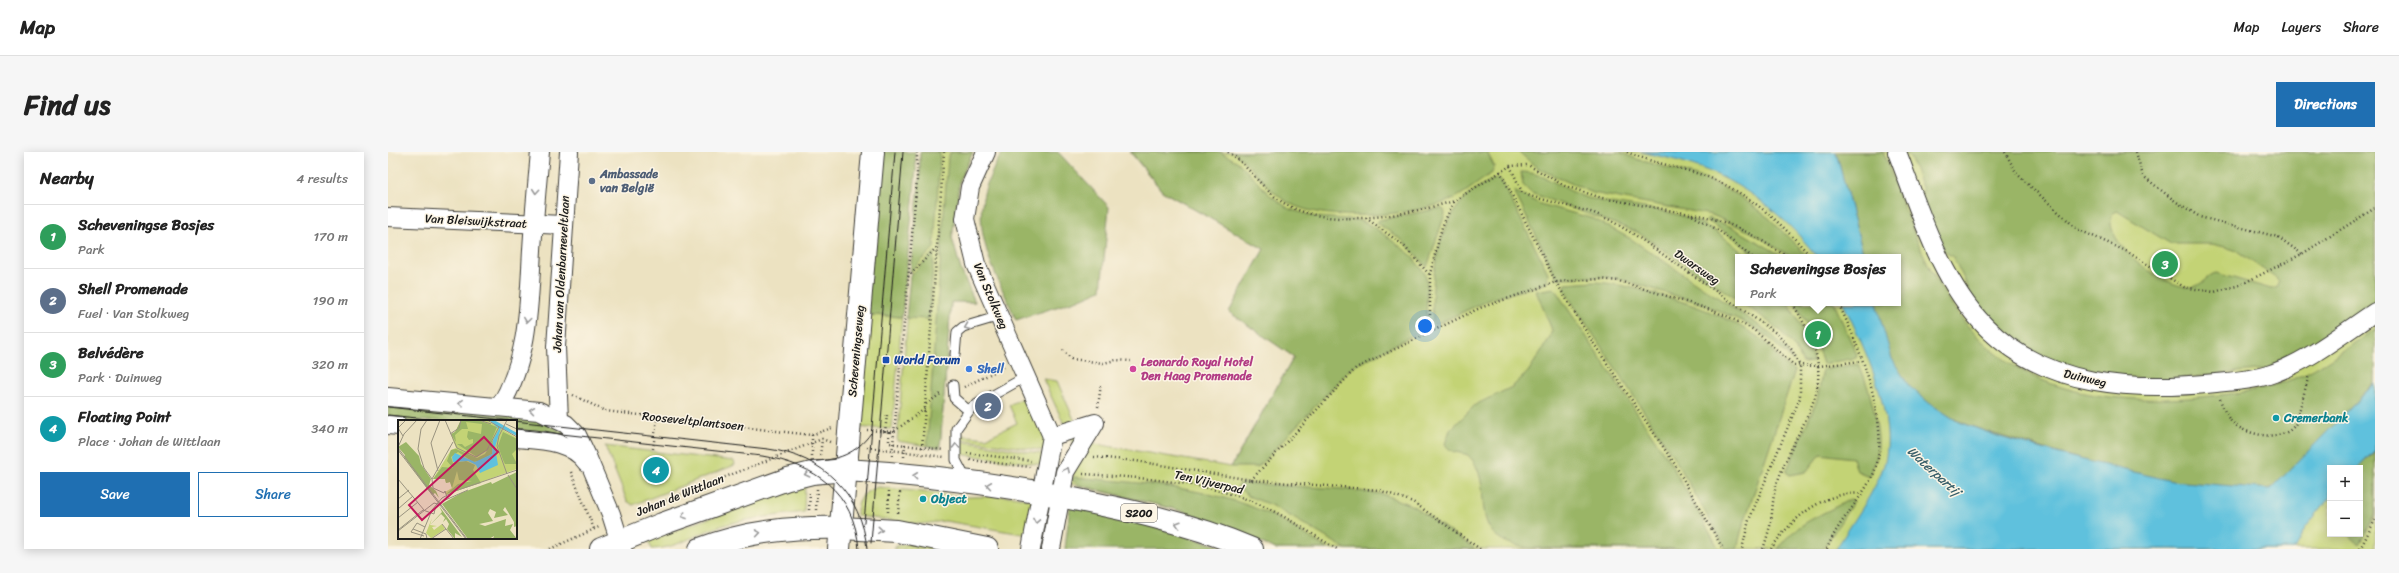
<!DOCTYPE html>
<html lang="en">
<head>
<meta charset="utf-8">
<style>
	body { margin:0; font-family:Sriracha,sans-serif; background:#f6f6f6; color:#222 }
	.controls { position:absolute; right:12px; bottom:12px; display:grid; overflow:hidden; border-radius:0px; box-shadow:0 2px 10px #0003 }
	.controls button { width:36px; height:36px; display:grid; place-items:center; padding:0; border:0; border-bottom:1px solid #e0e0e0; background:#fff; color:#222; font:20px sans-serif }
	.you { position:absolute; left:1037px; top:174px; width:14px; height:14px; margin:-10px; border:3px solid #fff; border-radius:50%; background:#1a73e8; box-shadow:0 0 0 6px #1a73e833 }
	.badge { display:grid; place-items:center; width:26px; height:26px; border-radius:50%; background:#1f6fb2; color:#fff; font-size:13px; font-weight:700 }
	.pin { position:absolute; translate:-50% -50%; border:2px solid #fff; box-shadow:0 1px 4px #0006 }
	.popup { position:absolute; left:1347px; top:102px; width:166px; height:52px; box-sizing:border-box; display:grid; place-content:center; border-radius:0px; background:#fff; filter:drop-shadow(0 1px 3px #0005); font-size:13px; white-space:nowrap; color:#767676 }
	.popup b { font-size:15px; color:#222 }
	.popup::after { content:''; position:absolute; left:50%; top:100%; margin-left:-8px; border:8px solid transparent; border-top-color:#fff }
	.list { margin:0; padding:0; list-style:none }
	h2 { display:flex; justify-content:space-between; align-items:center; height:52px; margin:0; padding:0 16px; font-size:17px }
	h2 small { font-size:13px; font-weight:400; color:#767676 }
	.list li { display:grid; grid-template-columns:26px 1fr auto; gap:12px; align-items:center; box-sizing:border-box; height:64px; padding:0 16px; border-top:1px solid #e0e0e0 }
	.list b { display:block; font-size:15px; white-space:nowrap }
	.list p { margin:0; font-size:13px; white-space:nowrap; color:#767676 }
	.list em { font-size:13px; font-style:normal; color:#767676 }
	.actions { display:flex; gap:8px; padding:12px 16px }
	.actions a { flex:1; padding:9px 0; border:1px solid #1f6fb2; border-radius:0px; text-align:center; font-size:14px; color:#1f6fb2 }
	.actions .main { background:#1f6fb2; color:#fff }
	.map { position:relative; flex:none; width:1987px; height:397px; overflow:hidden; border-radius:0px }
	header { display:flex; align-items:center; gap:24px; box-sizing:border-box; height:56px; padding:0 20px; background:#fff; border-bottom:1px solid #e0e0e0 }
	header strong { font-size:19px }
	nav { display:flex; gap:22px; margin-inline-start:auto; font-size:14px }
	.intro { display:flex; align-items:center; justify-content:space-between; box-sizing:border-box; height:96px; padding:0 24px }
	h1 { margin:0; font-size:28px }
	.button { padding:10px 18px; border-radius:0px; background:#1f6fb2; color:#fff; font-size:14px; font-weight:700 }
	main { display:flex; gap:24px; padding:0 24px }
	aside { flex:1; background:#fff; border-radius:0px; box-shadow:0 2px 10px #0003 }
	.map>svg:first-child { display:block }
</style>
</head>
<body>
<header>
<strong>Map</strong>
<nav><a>Map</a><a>Layers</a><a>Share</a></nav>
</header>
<div class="intro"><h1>Find us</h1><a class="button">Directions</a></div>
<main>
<aside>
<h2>Nearby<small>4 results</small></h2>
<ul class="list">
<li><span class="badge" style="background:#2e9e5b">1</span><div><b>Scheveningse Bosjes</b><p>Park</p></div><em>170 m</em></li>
<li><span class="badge" style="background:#5c6f8a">2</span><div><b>Shell Promenade</b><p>Fuel · Van Stolkweg</p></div><em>190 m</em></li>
<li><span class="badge" style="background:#2e9e5b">3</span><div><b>Belvédère</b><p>Park · Duinweg</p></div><em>320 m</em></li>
<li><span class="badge" style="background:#0f9aa8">4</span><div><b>Floating Point</b><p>Place · Johan de Wittlaan</p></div><em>340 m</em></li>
</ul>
<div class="actions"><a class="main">Save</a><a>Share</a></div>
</aside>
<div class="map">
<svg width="1987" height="397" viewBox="0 0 1987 397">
	<rect width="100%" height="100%" fill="#fcf5e5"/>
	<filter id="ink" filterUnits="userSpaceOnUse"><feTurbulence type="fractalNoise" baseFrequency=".025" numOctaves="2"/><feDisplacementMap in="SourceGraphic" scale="8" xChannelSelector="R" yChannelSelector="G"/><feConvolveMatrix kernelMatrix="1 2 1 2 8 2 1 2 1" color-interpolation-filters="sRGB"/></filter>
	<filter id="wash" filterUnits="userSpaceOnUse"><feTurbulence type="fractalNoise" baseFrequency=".012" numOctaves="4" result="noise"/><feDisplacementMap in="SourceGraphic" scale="16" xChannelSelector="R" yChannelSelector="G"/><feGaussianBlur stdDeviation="0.9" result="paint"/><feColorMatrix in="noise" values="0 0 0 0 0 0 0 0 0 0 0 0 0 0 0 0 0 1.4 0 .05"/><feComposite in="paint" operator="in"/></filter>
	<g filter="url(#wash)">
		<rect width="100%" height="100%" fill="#ece2c1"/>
		<g fill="#c3d375" stroke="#707848" fill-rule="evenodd">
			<path d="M 532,0 L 585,0 L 572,28 L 564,86 L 573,118 L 587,150 L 563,150 L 552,296 L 509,289 L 532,21 Z"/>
			<path d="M 742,0 L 1987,0 L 1987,397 L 888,397 L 798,360 L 683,332 L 687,303 L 683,287 L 655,227 L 669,229 L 696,290 L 843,315 L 906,205 L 841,160 L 876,97 L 774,39 ZM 1350,105 L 1510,105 L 1510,151 L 1350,151 ZM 1942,316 L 1972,316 L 1972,382 L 1942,382 Z"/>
			<path d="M 472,162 L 514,165 L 504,277 L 464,275 Z"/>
			<path d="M 641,243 L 660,285 L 658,299 L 571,287 L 571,283 L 598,286 L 629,271 L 621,253 Z"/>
			<path d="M 571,289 L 657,302 L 656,313 L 570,302 Z"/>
			<path d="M 217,294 L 346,309 L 347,313 L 245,353 L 239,349 Z"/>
			<path d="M 417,332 L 416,360 C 387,364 358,366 330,375 C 307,382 288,397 264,397 L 260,388 Z"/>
			<path d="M 490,335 L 578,345 L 625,344 L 644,348 L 640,383 L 557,369 L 533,372 L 469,364 C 469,348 474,340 490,335 Z"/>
			<path d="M 532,390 L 559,397 L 506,397 L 508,394 Z"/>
		</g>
		<g fill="#9ab566" stroke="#5b6841" fill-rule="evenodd">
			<path d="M 486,0 L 527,0 L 528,18 L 514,165 L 472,162 Z"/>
			<path d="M 532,0 L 552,0 L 546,96 L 522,120 L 532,21 Z"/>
			<path d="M 563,0 L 585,0 L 572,28 L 564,86 L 573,118 L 587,150 L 563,150 L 552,296 L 539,294 L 560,5 Z"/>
			<path d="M 616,0 L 670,0 L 721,55 L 713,138 L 690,148 L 628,168 C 609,122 580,80 600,29 C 605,19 608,8 616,0 Z"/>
			<path d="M 743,0 L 832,0 L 850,10 L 882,43 L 901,57 L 928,65 L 970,68 L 986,75 L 1023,103 L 1037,122 L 1039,132 L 1038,176 L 963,216 L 870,315 L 843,315 L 906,205 L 841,160 L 876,97 L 774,39 Z"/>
			<path d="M 845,0 L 1099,0 L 1106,14 L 1104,21 C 1090,30 1076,43 1060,49 C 1024,64 937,71 901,51 C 879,39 866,15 845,0 Z"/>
			<path d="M 1131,0 L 1231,0 L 1251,8 L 1316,26 L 1350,43 L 1382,67 L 1420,105 L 1403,105 L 1365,81 L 1324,63 L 1205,41 L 1160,21 L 1147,14 Z"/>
			<path d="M 1448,0 L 1495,0 C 1515,52 1533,109 1565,155 C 1623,238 1707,252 1801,246 C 1836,243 1872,240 1905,227 C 1934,215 1961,194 1987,177 L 1987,230 L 1889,333 L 1877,338 C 1846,335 1814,335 1783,329 C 1735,320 1687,306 1640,292 C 1595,278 1555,270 1521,235 C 1501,213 1495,179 1488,151 L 1510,151 L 1510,105 L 1476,105 Z"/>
			<path d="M 1516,0 L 1987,0 L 1987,153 L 1925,194 L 1878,217 L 1776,228 L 1700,222 L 1642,199 L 1604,172 L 1580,141 L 1580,135 L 1565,105 L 1556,99 L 1532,44 L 1535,38 L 1522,5 ZM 1729,59 L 1783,92 L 1824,92 L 1837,95 L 1849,99 L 1886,125 L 1891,130 L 1890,135 L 1883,137 L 1828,121 C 1819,123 1814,134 1804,135 C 1778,138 1713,91 1724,62 Z"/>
			<path d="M 1133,20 C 1157,20 1178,40 1200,46 C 1240,57 1282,54 1318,74 C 1334,82 1346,94 1360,105 L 1350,105 L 1350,148 L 1249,80 L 1143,41 L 1135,33 Z"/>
			<path d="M 1110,26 L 1113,28 L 1160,121 L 1159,131 L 1103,147 L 1047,173 L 1045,172 C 1042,118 1050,45 1110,26 Z"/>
			<path d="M 1126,39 L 1152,52 L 1206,67 L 1243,87 L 1382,181 L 1397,196 L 1405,209 L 1380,185 L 1361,172 L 1315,152 L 1235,128 L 1213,125 L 1169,126 Z"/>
			<path d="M 1053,56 L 1056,58 L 1057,62 L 1039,115 L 1014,88 L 989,71 L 991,68 Z"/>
			<path d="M 1320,66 L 1344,75 L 1396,105 L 1369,105 L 1346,86 L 1318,68 Z"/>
			<path d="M 546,100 L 541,167 L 518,166 L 522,124 Z"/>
			<path d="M 1207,130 C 1244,132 1324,156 1355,176 C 1362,180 1369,184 1376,189 C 1385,197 1395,216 1407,218 L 1353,380 L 1349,397 L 1338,397 L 1336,393 L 1287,307 L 1176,138 L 1178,132 Z"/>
			<path d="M 1166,136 L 1283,312 L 1331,397 L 1141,396 C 1070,386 1112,335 1080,303 C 1070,299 1064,303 1057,292 L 1062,278 L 1087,253 L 1124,235 L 1140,220 L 1161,187 L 1164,178 L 1148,139 Z"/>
			<path d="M 1354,151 L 1400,151 L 1420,186 L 1425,210 L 1415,211 C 1403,183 1378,167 1354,151 Z"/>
			<path d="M 1407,151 L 1446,151 L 1469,203 L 1468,206 L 1435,212 L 1426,184 Z"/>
			<path d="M 1471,212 C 1481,235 1494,279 1489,304 C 1488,311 1483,318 1481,324 L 1469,319 L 1465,306 L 1432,302 L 1418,320 L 1402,323 L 1398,320 L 1429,248 L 1435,217 Z"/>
			<path d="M 0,247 L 144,263 L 186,286 L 128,283 L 128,269 L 0,269 Z"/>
			<path d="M 1987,299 L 1987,364 L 1971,392 L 1960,382 L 1972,382 L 1972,316 L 1970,316 Z"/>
			<path d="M 686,325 C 749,331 815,334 874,359 C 897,369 919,384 940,397 L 888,397 L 798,360 L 691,333 L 683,327 Z"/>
			<path d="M 853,331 L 954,337 L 994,342 L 1025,354 L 1087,397 L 958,397 L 885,354 L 860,344 L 849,334 Z"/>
			<path d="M 1462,347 L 1466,349 L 1435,397 L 1390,397 C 1408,370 1435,363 1462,347 Z"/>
			<path d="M 682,354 L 715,360 L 841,397 L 677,397 Z"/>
		</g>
		<g fill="#5fc1dd" stroke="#3e6e7c">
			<path d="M 1253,0 L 1448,0 L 1476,105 L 1429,105 C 1398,64 1354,29 1304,13 C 1288,7 1270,4 1253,0 Z"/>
			<path d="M 1455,151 L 1488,151 L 1504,207 L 1521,234 L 1541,251 L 1569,269 L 1612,285 L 1683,305 L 1784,329 L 1883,337 L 1987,231 L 1987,298 L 1970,316 L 1942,316 L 1942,345 L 1918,375 L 1906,397 L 1448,397 C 1463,372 1487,341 1496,313 C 1510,266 1476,194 1455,151 Z"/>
		</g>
	</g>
	<g filter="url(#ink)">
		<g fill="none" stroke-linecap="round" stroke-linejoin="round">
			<g stroke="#3b3a35" stroke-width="11">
				<g id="lane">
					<path d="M 567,203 L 569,180 L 575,175 L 612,164"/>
					<path d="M 565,233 L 566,246 L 581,259"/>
					<path d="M 578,327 L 568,308 L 568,277 L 584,255 L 639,224"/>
				</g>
			</g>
			<g stroke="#3b3a35" stroke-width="20">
				<g id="street">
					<path d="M 598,0 L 582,35 L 577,67 L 588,112 L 664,284 L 643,397"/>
					<path d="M 1509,0 C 1532,59 1552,128 1597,174 C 1657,236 1748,239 1828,231 C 1847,229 1868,228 1886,221 C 1922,208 1955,181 1987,160"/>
					<path d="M 0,65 L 175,73"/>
					<path d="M 0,245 L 151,259 L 178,272 L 189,283 L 198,302 L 223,362 L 234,397"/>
					<path d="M 112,254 C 141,207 141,151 144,98 C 146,65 149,33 152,0"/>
					<path d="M 171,268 L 168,195 L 181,0"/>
					<path d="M 0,273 L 11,274"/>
					<path d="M 128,286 C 153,288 183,288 199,311"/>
					<path d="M 663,397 L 677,320 L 707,271 L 664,284"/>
				</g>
			</g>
			<g stroke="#3b3a35" stroke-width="24">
				<g id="secondary">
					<path d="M 213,397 L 274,372 L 400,327 L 424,321 L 458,318"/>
					<path d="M 312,397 C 360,379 403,375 453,376"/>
					<path d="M 451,397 L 485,0"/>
				</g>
			</g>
			<g stroke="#3b3a35" stroke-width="24">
				<g id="primary">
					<path d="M 458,318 C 529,322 601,331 671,344 C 736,357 803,371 864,397"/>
					<path d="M 453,376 L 509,379 L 599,397"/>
				</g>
			</g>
			<g stroke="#3b3a35" stroke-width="2.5" stroke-dasharray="1 3" stroke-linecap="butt">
				<path d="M 840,0 C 860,13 873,36 894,50 C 939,79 1018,63 1066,49"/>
				<path d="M 1239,0 C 1264,11 1291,15 1317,24 C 1360,40 1394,71 1423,105"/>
				<path d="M 1617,0 L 1629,22 L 1689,77 L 1738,99 L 1796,135 L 1826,140 L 1852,133 L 1914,102 L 1987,56"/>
				<path d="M 1748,0 L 1755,24 L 1787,49 L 1812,65 L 1890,85 L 1914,102"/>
				<path d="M 1122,14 L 1134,40 L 1142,44 L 1206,61 L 1222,68 L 1247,83 L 1388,181 L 1404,198 L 1412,214 L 1412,246 L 1361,368 L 1354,397"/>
				<path d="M 1112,19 L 1168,130 L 1204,189 L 1286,311 L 1335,397"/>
				<path d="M 1304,62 C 1339,67 1370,85 1399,105"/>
				<path d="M 978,66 L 1015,93 L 1041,122"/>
				<path d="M 520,125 L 550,94"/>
				<path d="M 1042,179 L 1042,122 L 1054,75 L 1066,49 L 1122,14 L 1140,13 L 1177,34 L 1214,46 L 1302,62 L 1330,78 L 1364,105"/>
				<path d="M 675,198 L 683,207 L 715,211 L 728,208 L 743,209"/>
				<path d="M 576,235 L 616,215"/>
				<path d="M 185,243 L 217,259 L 423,283 L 444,276"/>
				<path d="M 1832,247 C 1835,255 1838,265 1845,271 C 1859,284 1898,291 1908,271 L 1921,223"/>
				<path d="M 538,252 L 554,241"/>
				<path d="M 710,255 L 713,232"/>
				<path d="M 479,278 L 505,280 L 538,256"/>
				<path d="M 497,280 L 499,263"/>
				<path d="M 501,280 L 501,291 L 517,293"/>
				<path d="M 479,295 L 557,305"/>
				<path d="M 534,296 L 556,0"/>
				<path d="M 265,297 L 269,266"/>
				<path d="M 579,301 L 643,309"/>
				<path d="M 432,303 L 434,288"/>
				<path d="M 424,304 L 424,282"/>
				<path d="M 504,304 L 529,28 L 529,0"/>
				<path d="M 516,305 L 517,293 L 556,298"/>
				<path d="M 706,305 L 748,309 L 863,328 L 991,338 L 1025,350 L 1092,397"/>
				<path d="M 582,308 L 642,315"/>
				<path d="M 183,320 L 206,377"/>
				<path d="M 695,322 C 754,326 820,329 875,354 C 901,366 925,383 949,397"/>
				<path d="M 863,328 L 968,216 L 1092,156 L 1168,130 L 1212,127 L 1231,129 L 1314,155 L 1341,165 L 1366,178 L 1406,213 L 1431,214 L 1473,209"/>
				<path d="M 266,353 L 434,287 L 442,290"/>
				<path d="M 421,358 L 422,341"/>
				<path d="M 428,358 L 429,337"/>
				<path d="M 500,360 L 501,339"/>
				<path d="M 510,361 L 512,340"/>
				<path d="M 162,397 L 211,375"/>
				<path d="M 1375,397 C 1378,389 1380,381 1382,374 C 1385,361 1384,347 1388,334 C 1415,255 1459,236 1404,151"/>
				<path d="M 1383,397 C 1398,374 1422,351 1449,344 C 1457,341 1466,342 1474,341"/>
				<path d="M 1439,397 C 1449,371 1471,350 1484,325 C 1507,280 1471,193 1450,151"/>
				<path d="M 1972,397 L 1987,368"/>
			</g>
			<use href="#lane" stroke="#fff" stroke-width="9"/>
			<use href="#street" stroke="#fff" stroke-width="18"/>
			<use href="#secondary" stroke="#fff" stroke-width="22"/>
			<use href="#primary" stroke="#fff" stroke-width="22"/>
			<g stroke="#1c1c1c" stroke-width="1">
				<path d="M 0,255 L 380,297 C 435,304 474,342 479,397"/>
				<path d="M 0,263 L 58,269"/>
				<path d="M 128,277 L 374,304 C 427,313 466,339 471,397"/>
				<path d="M 423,309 C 449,309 468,302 483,281"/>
				<path d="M 476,371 L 507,0"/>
				<path d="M 483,391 L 515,0"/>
			</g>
		</g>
		<defs><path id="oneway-chevron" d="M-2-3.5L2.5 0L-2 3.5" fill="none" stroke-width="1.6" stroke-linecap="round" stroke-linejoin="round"/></defs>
		<g stroke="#999">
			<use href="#oneway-chevron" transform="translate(148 39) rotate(95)"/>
			<use href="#oneway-chevron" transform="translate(139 168) rotate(98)"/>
			<use href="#oneway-chevron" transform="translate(579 175) rotate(159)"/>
			<use href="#oneway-chevron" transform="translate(73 251) rotate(-176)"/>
			<use href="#oneway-chevron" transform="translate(144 258) rotate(-172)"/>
			<use href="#oneway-chevron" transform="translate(568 294) rotate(-90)"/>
			<use href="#oneway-chevron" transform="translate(679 318) rotate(-65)"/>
			<use href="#oneway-chevron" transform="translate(419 322) rotate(167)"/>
			<use href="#oneway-chevron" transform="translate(527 324) rotate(-174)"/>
			<use href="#oneway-chevron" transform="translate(601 333) rotate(-172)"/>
			<use href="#oneway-chevron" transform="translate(296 364) rotate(160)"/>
			<use href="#oneway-chevron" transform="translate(648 369) rotate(100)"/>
			<use href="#oneway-chevron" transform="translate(790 372) rotate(-163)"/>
			<use href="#oneway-chevron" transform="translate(492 378) rotate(5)"/>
			<use href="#oneway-chevron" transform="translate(370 381) rotate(-9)"/>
		</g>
	</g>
	<circle fill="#5c6f8a" stroke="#fcf5e5" stroke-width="1.5" cx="204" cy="29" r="4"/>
	<rect fill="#1a4fb4" stroke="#fcf5e5" stroke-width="1.5" x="494" y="204" width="8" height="8" rx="2"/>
	<circle fill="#3f7fe0" stroke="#fcf5e5" stroke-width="1.5" cx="581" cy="217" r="4"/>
	<circle fill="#d1479c" stroke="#fcf5e5" stroke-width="1.5" cx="745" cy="217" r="4"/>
	<g fill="#0f9aa8" stroke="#fcf5e5" stroke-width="1.5">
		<circle cx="1888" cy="266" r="4"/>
		<circle cx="535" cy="347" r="4"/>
	</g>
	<g text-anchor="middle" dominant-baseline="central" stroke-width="3" stroke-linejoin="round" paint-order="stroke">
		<rect fill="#fcf5e5" stroke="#5f5d58" stroke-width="1" x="733" y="352" width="36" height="18" rx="3"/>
		<g font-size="11" font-weight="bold" fill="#1c1c1c">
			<text x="751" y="361">S200</text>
		</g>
		<g font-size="12" font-weight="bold" fill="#4e5e75" stroke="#fcf5e5" text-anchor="start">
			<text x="212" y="22">Ambassade<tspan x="212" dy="14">van België</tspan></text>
		</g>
		<g font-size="12" fill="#1c1c1c" stroke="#fcf5e5">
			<text transform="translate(88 69) rotate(3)">Van Bleiswijkstraat</text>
			<text transform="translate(1309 115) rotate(35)">Dwarsweg</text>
			<text transform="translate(173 122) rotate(-87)">Johan van Oldenbarneveltlaan</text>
			<text transform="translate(603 144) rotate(67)">Van Stolkweg</text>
			<text transform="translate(468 199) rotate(-85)">Scheveningseweg</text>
			<text transform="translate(1697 226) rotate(13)">Duinweg</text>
			<text transform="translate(305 269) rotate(6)">Rooseveltplantsoen</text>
			<text transform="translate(821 330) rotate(13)">Ten Vijverpad</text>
			<text transform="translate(292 343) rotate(-22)">Johan de Wittlaan</text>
		</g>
		<g font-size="12" font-weight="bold" fill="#164399" stroke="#fcf5e5" text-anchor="start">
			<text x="506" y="208">World Forum</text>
		</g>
		<g font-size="12" font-weight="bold" fill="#b23c85" stroke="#fcf5e5" text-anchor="start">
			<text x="753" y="210">Leonardo Royal Hotel<tspan x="753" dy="14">Den Haag Promenade</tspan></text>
		</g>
		<g font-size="12" font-weight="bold" fill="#366cbe" stroke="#fcf5e5" text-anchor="start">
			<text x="589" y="217">Shell</text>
		</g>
		<g font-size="12" font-weight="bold" fill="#0d838f" stroke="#fcf5e5" text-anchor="start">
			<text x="1896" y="266">Cremerbank</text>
			<text x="543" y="347">Object</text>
		</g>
		<g font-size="13" font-style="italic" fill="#375e69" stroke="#fcf5e5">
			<text transform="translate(1546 319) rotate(42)">Waterpartij</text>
		</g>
	</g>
	<g transform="translate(10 268)">
		<rect width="119" height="119" fill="#ece2c1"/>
		<path d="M 63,0 L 88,0 L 119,18 L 119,49 L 48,75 L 47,72 L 54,68 L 52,62 L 48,63 L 47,59 L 35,59 L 53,30 L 58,28 L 53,15 L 58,11 ZM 34,98 L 32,105 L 39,106 L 34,107 L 36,110 L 44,104 L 47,109 L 32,119 L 29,119 L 33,118 L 28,113 Z" fill="#c3d375"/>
		<path d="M 63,0 L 80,0 L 99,7 L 90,29 L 79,37 L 59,24 L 64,24 L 67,27 L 75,23 L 75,19 L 71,20 L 69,17 L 70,11 L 83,14 L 84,4 L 68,2 L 70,9 L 64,9 L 57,15 L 58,22 L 53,14 L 57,12 ZM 105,12 L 119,19 L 119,29 L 114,34 L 119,44 L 107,44 L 105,40 L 100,26 ZM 95,20 L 94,34 L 81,41 L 75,42 L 60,32 L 53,37 L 55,43 L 68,41 L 77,45 L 75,50 L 72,45 L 83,63 L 48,74 L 60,64 L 74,61 L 61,60 L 59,51 L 54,68 L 52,62 L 48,63 L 47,59 L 35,59 L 44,47 L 55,48 L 49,41 L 53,30 L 58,29 L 79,38 L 87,34 ZM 8,22 L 21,36 L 23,44 L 16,48 L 23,44 L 33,59 L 31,65 L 38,71 L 41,78 L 37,73 L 34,75 L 6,37 L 7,35 L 0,27 ZM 119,52 L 119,106 L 116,107 L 116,102 L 107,87 L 105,90 L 110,95 L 96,98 L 98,92 L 92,89 L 90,93 L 95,101 L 81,104 L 87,106 L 108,99 L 107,106 L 115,104 L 112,110 L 119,119 L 95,119 L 96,116 L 91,119 L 70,119 L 44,84 L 63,73 L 93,62 L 94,64 ZM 41,86 L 64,117 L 57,113 L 57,119 L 49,109 L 51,104 L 48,99 L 45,102 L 47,98 L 43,94 L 32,105 L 44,92 Z" fill="#9ab566"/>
		<path d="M 91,0 L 96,0 L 119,13 L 119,16 L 103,8 L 97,27 L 100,45 L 82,53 L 78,45 L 70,41 L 55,42 L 54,37 L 57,33 L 77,42 L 94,34 L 95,20 L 101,9 Z" fill="#5fc1dd"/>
		<path fill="none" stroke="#99937f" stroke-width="1" d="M 29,0 L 23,9 L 20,29 L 26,48 L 34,59M 47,0 L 59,28 L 78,37 L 89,30 L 101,7M 81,0 L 93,4M 89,0 L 119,17M 108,4 L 119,9M 52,14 L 61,8 L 63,0M 5,16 L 0,8 L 8,0M 0,27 L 6,14 L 19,0M 0,28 L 69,119M 0,30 L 68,119M 40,51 L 33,23 L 42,0M 109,54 L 99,26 L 101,16 L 109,0M 110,55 L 119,69M 0,59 L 26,90M 34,59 L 55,22M 34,59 L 35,68 L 46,73 L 47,71 L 49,77M 0,79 L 11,70M 0,89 L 15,76M 37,89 L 45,81 L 70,70M 0,98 L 20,82M 44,104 L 56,119M 15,109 L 28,114 L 29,119M 0,110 L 25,90 L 36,94 L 37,89M 0,111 L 36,83 L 43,85M 26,116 L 13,112 L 19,103 L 27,107M 22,119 L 34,90 L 44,78 L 57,71 L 119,50M 33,119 L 48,109"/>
		<path fill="#c2185b" fill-opacity="0.15" stroke="#c2185b" stroke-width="2" d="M 86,17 L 100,32 L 24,100 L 11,85 Z"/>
		<rect width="119" height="119" fill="none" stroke="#1c1c1c" stroke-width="2"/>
	</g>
</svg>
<div class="controls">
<button>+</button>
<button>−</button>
</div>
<div class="you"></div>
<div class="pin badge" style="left:1430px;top:182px;background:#2e9e5b">1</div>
<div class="popup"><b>Scheveningse Bosjes</b>Park</div>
<div class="pin badge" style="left:600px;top:254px;background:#5c6f8a">2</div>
<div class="pin badge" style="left:1777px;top:112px;background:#2e9e5b">3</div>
<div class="pin badge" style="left:268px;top:318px;background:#0f9aa8">4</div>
</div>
</main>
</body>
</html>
